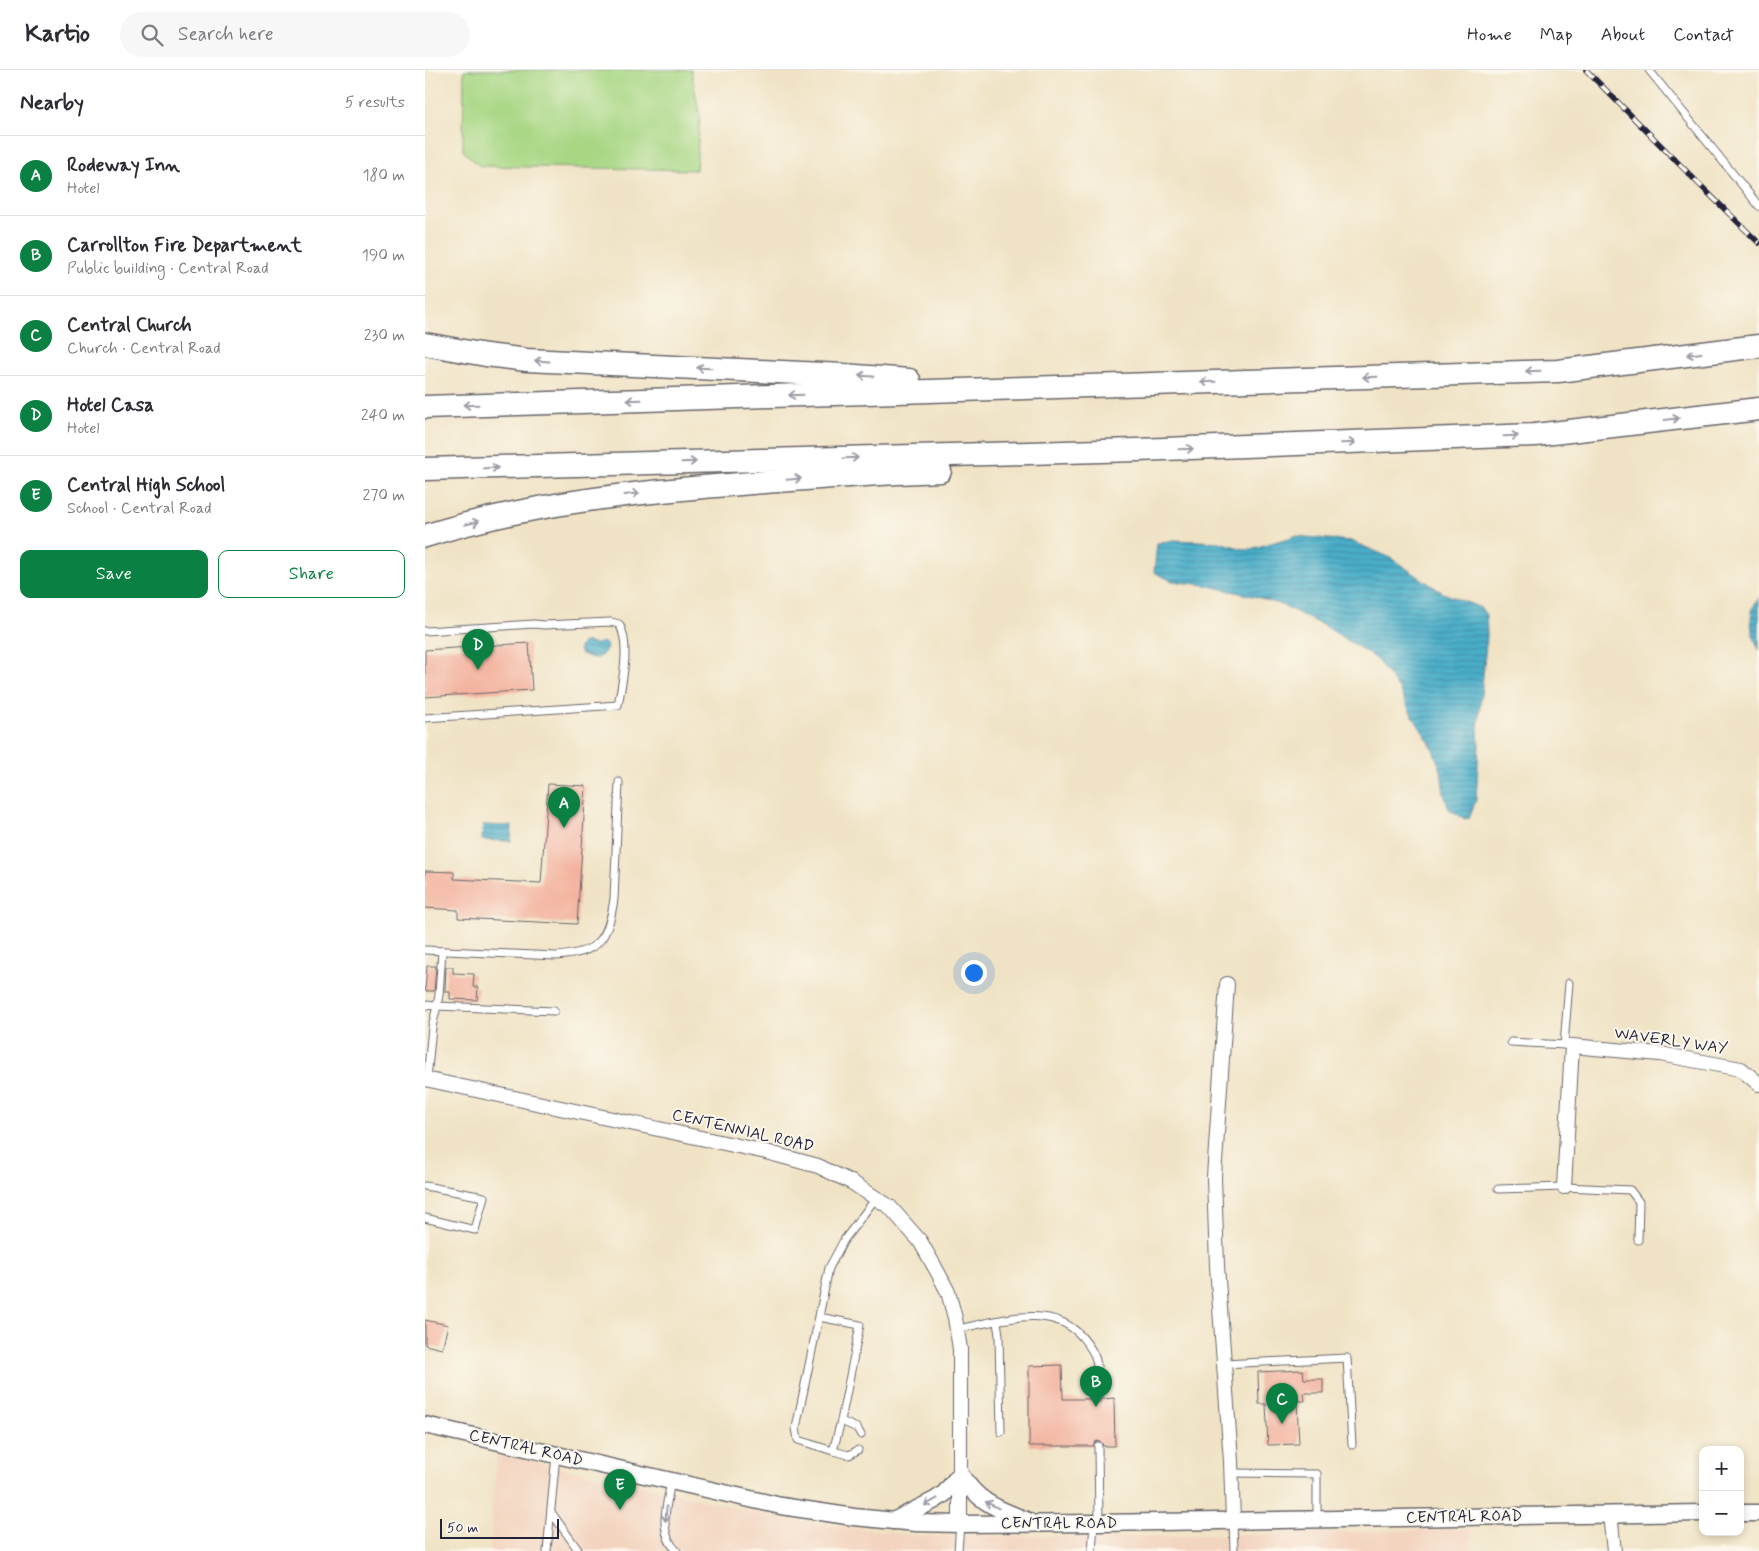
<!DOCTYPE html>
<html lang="en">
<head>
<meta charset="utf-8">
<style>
	body { margin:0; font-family:Mynerve,sans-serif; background:#f7f7f7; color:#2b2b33 }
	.controls { position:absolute; right:15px; bottom:15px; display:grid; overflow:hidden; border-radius:10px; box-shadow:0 2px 8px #0003 }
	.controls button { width:45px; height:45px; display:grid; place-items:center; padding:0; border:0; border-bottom:1px solid #e1e1e2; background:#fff; color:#2b2b33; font:25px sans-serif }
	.scale { position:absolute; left:15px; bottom:12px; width:119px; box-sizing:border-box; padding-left:5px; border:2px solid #22223b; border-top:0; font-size:14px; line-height:18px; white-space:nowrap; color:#22223b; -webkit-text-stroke:4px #fbf7ec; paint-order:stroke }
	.you { position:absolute; left:548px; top:902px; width:18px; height:18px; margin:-12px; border:4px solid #fff; border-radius:50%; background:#1a73e8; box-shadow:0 0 0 8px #1a73e833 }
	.badge { display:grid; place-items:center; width:32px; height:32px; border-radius:50%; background:#0b8043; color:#fff; font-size:16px; font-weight:700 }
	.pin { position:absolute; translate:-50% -41px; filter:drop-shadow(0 1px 2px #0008) }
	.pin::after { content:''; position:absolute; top:26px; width:18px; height:15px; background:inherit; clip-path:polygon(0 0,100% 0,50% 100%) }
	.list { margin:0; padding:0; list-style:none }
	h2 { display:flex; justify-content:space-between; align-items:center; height:65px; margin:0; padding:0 20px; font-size:21px }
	h2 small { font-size:16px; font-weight:400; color:#7c7c81 }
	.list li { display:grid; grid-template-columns:32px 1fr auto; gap:15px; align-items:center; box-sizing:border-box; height:80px; padding:0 20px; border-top:1px solid #e1e1e2 }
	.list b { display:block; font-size:19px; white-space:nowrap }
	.list p { margin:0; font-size:16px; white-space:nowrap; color:#7c7c81 }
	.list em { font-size:16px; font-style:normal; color:#7c7c81 }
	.actions { display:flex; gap:10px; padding:15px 20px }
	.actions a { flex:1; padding:11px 0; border:1px solid #0b8043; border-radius:10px; text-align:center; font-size:18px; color:#0b8043 }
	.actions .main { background:#0b8043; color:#fff }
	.icon { flex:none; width:28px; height:28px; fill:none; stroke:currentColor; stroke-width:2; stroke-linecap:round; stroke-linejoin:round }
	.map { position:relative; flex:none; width:1334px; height:1481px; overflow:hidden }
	header { display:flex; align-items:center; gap:30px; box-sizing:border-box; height:70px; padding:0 25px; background:#fff; border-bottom:1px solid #e1e1e2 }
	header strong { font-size:24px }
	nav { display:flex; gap:28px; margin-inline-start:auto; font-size:18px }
	.search { width:350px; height:45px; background:#f7f7f7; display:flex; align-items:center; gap:12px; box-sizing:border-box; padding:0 18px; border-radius:28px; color:#7c7c81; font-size:19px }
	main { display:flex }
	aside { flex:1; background:#fff }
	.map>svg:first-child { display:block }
</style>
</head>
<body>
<header>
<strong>Kartio</strong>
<div class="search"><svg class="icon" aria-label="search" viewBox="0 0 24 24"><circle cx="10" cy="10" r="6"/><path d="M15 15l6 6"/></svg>Search here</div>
<nav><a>Home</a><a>Map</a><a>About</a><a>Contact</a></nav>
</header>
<main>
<aside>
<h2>Nearby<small>5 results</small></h2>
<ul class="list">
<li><span class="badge">A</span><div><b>Rodeway Inn</b><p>Hotel</p></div><em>180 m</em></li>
<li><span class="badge">B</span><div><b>Carrollton Fire Department</b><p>Public building · Central Road</p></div><em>190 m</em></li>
<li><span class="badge">C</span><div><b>Central Church</b><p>Church · Central Road</p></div><em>230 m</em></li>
<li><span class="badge">D</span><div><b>Hotel Casa</b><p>Hotel</p></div><em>240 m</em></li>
<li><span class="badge">E</span><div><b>Central High School</b><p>School · Central Road</p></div><em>270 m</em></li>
</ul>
<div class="actions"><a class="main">Save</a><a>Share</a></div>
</aside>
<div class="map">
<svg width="1334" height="1481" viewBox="0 0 1334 1481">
	<defs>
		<pattern id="water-rules" width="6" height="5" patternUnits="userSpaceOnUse" patternTransform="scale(1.25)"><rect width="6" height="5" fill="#4aaec9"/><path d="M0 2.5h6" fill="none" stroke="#3d8da4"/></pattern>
	</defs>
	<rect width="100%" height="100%" fill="#fbf7ec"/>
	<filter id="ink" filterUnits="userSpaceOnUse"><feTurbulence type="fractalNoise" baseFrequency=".02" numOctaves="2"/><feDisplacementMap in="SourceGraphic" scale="10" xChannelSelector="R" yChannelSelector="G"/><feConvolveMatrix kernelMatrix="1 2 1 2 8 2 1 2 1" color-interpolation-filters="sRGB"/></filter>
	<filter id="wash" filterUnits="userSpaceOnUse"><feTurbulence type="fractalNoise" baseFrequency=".0096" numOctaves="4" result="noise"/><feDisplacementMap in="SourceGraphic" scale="20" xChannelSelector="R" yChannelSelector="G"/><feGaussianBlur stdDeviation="1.12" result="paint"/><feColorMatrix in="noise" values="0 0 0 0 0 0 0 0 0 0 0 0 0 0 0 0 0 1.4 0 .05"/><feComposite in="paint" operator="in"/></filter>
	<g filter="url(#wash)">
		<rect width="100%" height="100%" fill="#f0e3c5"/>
		<path fill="#f3d4bf" d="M 72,1383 L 365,1450 L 498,1466 L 722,1467 L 1047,1459 L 1045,1481 L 64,1481 Z"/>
		<path fill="#a8d784" stroke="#657c60" d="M 39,0 L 266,0 L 275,47 L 271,100 L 55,96 L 38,81 Z"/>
		<g fill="url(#water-rules)" stroke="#366882">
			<path d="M 870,466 L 926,471 L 964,487 L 1018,523 L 1056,538 L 1061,545 L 1062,564 L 1053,657 L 1054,676 L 1051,730 L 1044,748 L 1040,749 L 1025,740 L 1023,737 L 1019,724 L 1016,700 L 1006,675 L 987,645 L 974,619 L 952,590 L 938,580 L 903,558 L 859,536 L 832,527 L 780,515 L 747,511 L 729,502 L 732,473 L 749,470 L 794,472 L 822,480 Z"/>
			<path d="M 1334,528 L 1334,580 C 1326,563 1321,543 1334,528 Z"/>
			<path d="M 159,572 C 163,572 165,574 169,574 C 174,575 176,570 181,574 L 182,579 L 174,588 L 167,588 L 155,583 L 154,577 Z"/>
			<path d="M 58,755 L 87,756 L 86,771 L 57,770 Z"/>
		</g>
		<g id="blocks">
			<g fill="#f3b29e">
				<path d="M 104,573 L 107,620 L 0,627 L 0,580 Z"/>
				<path d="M 123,714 L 161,716 L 152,854 L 33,848 L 33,840 L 0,838 L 0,801 L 29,802 L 29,809 L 116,813 Z"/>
				<path d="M 2,896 L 11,896 L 9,921 L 0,921 Z"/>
				<path d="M 21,897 L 28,897 L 28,903 L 49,904 L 48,917 L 53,917 L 52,930 L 25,929 L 25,922 L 20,922 Z"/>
				<path d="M 0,1250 L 23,1255 L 17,1279 L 0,1275 Z"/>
				<path d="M 637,1295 L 638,1329 L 667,1329 L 669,1333 L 672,1334 L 676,1332 L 677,1329 L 689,1328 L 690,1376 L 678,1376 L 677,1373 L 673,1371 L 670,1372 L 668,1376 L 604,1376 L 604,1296 Z"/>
				<path d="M 878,1300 L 879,1309 L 898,1309 L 898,1323 L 879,1323 L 880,1331 L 872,1331 L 874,1374 L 843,1375 L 841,1334 L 834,1334 L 833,1302 Z"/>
			</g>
		</g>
	</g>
	<g filter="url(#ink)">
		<use href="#blocks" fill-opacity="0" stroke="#6a666b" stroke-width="1"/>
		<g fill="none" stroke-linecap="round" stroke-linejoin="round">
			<g stroke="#6a666b" stroke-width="9">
				<g id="service">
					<path d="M 1224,0 L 1334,136"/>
					<path d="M 0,561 L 109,554 L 119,555 L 186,552 L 194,554 C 206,573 197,614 193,635 L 0,648"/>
					<path d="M 0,880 L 131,886 C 174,883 183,870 189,829 L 194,712"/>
					<path d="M 0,935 L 12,936 L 14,925 L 17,881"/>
					<path d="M 1086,972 L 1141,975"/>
					<path d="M 1139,975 L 1144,913"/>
					<path d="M 2,1009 L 7,957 L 12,936 L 129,941"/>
					<path d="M 0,1116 L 59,1127 L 50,1160 L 0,1148"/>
					<path d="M 1073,1119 L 1139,1117 L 1205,1120 L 1214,1132 L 1213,1170"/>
					<path d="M 394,1247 L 435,1255 L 416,1351 L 408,1381 L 373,1370 L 371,1358 L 404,1198 L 419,1170 L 451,1128"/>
					<path d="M 572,1252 L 574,1265 L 576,1362"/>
					<path d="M 532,1259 C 571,1252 626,1231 657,1267 C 662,1273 669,1281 671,1290 C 674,1302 672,1316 672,1329"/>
					<path d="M 799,1294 L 922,1288 L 927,1375"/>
					<path d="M 416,1351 L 432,1358 L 436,1365"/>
					<path d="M 673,1376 L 674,1453"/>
					<path d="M 408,1381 L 424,1385 L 433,1380"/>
					<path d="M 806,1403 L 892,1404 L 892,1450"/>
					<path d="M 246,1412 C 242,1434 232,1463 252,1481"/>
					<path d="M 126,1442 L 154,1481"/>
					<path d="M 808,1451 L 809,1481"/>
					<path d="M 122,1481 L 131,1385"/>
					<path d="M 533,1481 L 535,1454"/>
					<path d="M 667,1481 L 669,1454"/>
				</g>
			</g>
			<g stroke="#6a666b" stroke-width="16">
				<g id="minor">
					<path d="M 802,914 L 789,1107 L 792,1196 L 806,1391 L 808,1451"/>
					<path d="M 0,1009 L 341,1082 L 393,1096 L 426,1112 L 465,1137 L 495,1171 L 512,1201 L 523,1222 L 530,1248 L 535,1279 L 535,1454"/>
					<path d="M 1139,1117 L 1147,976 L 1235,984 L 1316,999 L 1334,1014"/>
					<path d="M 1185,1444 L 1189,1481"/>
				</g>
			</g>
			<g stroke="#6a666b" stroke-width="19">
				<g id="tertiary">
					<path d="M 0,1355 L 356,1436 L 429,1447 L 491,1453 L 535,1454 L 674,1453 L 1278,1443"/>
					<path d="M 1315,1443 L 1334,1443"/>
					<path d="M 468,1451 L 510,1430 L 519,1424 L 535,1404 C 555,1434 571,1438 603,1451"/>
				</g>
			</g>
			<g stroke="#6a666b" stroke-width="25">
				<g id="trunk">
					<path d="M 0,274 L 61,285 L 102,290 L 418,305 L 484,310"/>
					<path d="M 0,337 L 1133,301 L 1334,276"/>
					<path d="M 0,399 L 712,380 L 1110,365 L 1334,339"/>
					<path d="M 0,466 C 98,435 201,423 303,415 C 374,409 444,404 515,401"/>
				</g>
			</g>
			<use href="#service" stroke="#fff" stroke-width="7"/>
			<use href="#minor" stroke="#fff" stroke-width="14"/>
			<use href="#tertiary" stroke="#fff" stroke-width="16"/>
			<use href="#trunk" stroke="#fff" stroke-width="22"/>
			<g stroke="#22223b" stroke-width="5.5">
				<path id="rail" d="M 1161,0 L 1275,115 L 1334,173"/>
			</g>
			<use href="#rail" stroke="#fbf7ec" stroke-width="4" stroke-dasharray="11" stroke-linecap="butt"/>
		</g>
		<defs><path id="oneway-shaft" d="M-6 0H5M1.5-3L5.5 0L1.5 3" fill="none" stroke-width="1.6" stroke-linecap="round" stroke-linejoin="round" transform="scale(1.25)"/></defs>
		<g stroke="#9c9ca7">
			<use href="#oneway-shaft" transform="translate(1269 284) rotate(173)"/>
			<use href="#oneway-shaft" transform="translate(117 291) rotate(-176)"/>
			<use href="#oneway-shaft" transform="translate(279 298) rotate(-178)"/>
			<use href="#oneway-shaft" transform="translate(1108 301) rotate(178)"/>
			<use href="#oneway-shaft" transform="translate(441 306) rotate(-177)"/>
			<use href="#oneway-shaft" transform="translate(945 307) rotate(178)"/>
			<use href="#oneway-shaft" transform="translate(783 312) rotate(178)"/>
			<use href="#oneway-shaft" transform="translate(371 325) rotate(178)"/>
			<use href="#oneway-shaft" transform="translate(209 330) rotate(178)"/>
			<use href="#oneway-shaft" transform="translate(46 335) rotate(178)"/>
			<use href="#oneway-shaft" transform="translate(1247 349) rotate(-7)"/>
			<use href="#oneway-shaft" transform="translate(1086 366) rotate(-2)"/>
			<use href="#oneway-shaft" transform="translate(923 373) rotate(-2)"/>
			<use href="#oneway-shaft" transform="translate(761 379) rotate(-2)"/>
			<use href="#oneway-shaft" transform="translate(426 388) rotate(-2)"/>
			<use href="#oneway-shaft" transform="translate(264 392) rotate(-2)"/>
			<use href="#oneway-shaft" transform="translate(66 398) rotate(-2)"/>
			<use href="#oneway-shaft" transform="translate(369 409) rotate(-5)"/>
			<use href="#oneway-shaft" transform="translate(207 424) rotate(-8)"/>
			<use href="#oneway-shaft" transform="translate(47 453) rotate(-13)"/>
			<use href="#oneway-shaft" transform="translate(506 1432) rotate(151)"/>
			<use href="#oneway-shaft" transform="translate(567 1435) rotate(-153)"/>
			<use href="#oneway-shaft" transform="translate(241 1444) rotate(95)"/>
		</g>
	</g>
	<g text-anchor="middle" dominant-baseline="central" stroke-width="4" stroke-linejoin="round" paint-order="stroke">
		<g font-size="16" fill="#22223b" stroke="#fbf7ec">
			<text transform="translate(1246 971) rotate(8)">WAVERLY WAY</text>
			<text transform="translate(318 1061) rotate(13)">CENTENNIAL ROAD</text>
			<text transform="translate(101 1378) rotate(13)">CENTRAL ROAD</text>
			<text transform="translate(1039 1447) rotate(-1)">CENTRAL ROAD</text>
			<text x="634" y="1453">CENTRAL ROAD</text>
		</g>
	</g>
</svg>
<div class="controls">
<button>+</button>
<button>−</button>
</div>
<div class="scale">50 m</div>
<div class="you"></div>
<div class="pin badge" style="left:139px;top:758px">A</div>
<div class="pin badge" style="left:671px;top:1337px">B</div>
<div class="pin badge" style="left:857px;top:1354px">C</div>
<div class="pin badge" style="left:53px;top:600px">D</div>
<div class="pin badge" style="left:195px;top:1440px">E</div>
</div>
</main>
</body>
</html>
